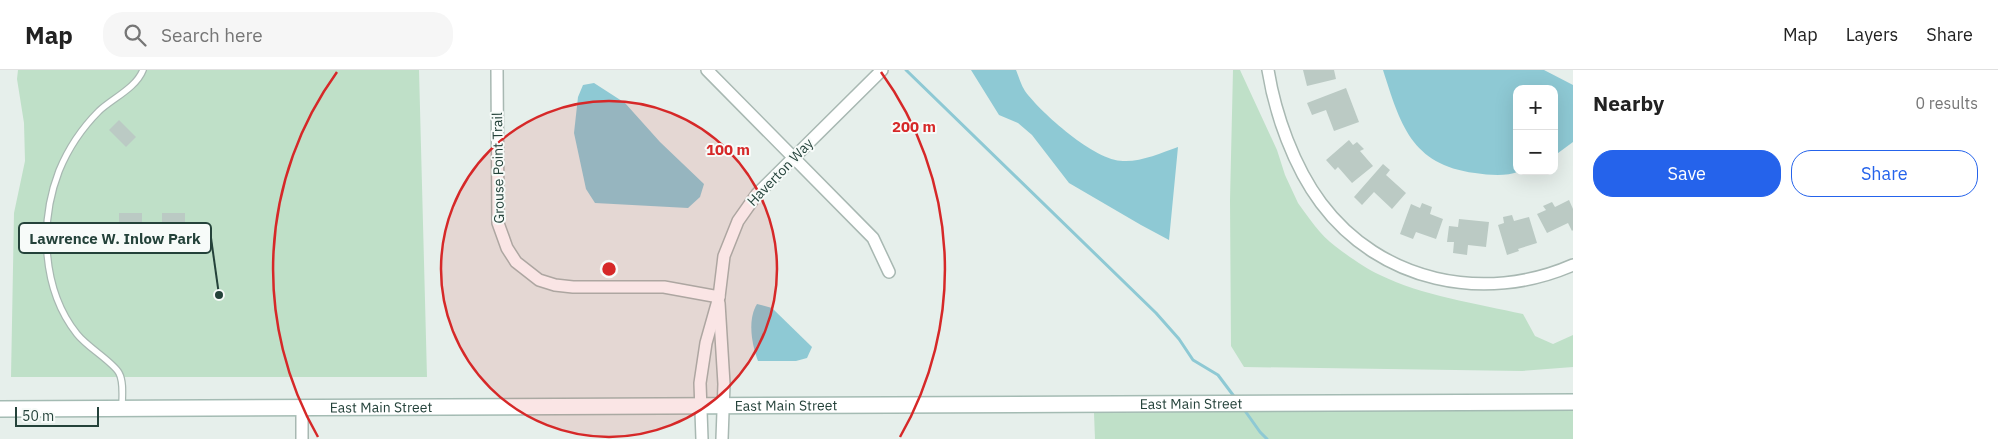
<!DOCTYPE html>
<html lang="en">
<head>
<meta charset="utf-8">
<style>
	body { margin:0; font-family:"IBM Plex Sans",sans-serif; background:#f6f6f6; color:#222 }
	.controls { position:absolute; right:15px; top:15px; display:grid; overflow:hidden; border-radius:10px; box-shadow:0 5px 20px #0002 }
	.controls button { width:45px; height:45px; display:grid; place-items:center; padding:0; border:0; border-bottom:1px solid #e0e0e0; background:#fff; color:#222; font:25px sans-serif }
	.scale { position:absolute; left:15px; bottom:12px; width:84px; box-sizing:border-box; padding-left:5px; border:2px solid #24423a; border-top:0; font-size:14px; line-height:18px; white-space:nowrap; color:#24423a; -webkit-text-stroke:4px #f7fbf9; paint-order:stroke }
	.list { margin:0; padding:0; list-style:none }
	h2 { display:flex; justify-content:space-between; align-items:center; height:65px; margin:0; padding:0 20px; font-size:21px }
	h2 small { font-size:16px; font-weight:400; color:#767676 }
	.actions { display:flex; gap:10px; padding:15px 20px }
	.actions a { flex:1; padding:11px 0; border:1px solid #2563eb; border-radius:20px; text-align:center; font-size:18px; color:#2563eb }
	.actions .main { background:#2563eb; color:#fff }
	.icon { flex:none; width:28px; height:28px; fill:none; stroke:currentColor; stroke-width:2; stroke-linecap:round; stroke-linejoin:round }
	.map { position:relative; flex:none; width:1573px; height:369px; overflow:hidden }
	header { display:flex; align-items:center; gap:30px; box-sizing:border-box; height:70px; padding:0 25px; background:#fff; border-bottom:1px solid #e0e0e0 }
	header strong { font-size:24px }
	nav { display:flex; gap:28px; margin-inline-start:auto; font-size:18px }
	.search { width:350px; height:45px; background:#f6f6f6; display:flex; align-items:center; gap:12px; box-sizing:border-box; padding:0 18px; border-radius:20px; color:#767676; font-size:19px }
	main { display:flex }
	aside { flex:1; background:#fff }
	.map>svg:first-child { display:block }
</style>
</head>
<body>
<header>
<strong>Map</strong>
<div class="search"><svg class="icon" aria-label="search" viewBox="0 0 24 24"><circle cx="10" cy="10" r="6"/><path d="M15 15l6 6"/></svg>Search here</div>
<nav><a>Map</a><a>Layers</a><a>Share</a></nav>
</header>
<main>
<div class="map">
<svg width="1573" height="369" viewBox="0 0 1573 369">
	<rect width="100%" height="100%" fill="#e6efeb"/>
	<g fill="#bfe0c8">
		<path d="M 18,0 L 419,0 L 427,307 L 11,307 L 14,143 L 25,91 L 24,53 L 17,9 Z"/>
		<path d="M 1233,0 L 1240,0 L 1277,80 L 1285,105 L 1298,133 C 1309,148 1320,165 1335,176 C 1348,186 1365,198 1380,205 C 1420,225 1478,234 1523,244 L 1535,266 L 1553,274 L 1573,265 L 1573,297 L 1522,301 L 1244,297 L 1231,276 L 1230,130 Z"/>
		<path d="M 1573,337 L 1573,369 L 1095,369 L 1094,343 Z"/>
	</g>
	<g fill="#8ec9d4">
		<path d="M 971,0 L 1016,0 C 1019,7 1021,15 1025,21 C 1041,43 1095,91 1123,91 C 1141,92 1161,83 1178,77 L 1169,170 L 1141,155 L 1069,113 L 1032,65 L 1018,53 L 999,45 Z"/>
		<path d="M 1383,0 L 1544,0 L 1573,15 L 1573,72 L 1554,86 L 1554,19 L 1517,19 L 1517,101 L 1520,101 C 1505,107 1490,105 1475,103 C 1411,95 1400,53 1383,0 Z"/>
		<path d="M 594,13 L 625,33 L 660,72 L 704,114 L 700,127 L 688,138 L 595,133 L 586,119 L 574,63 L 578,27 L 583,15 Z"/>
		<path d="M 757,234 L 772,238 L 812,277 L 807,288 L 796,291 L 758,291 C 752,275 747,250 757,234 Z"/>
	</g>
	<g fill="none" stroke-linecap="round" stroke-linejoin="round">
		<g stroke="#8ec9d4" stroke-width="3">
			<path d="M 906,0 L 1156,243 L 1179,269 L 1193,290 L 1218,305 L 1236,329"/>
			<path d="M 1243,338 L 1260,362 L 1267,369"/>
		</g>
	</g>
	<g fill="#bbcac4">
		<path d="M 1303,0 L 1334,0 L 1336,9 L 1307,16 Z"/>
		<path d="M 1346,18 L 1359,52 L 1334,61 L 1326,40 L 1312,45 L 1307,33 Z"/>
		<path d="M 119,50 L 136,67 L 126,77 L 109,60 Z"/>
		<path d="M 1349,70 L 1353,75 L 1357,72 L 1364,79 L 1360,81 L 1373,96 L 1352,113 L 1338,97 L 1335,100 L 1326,90 Z"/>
		<path d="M 1383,94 L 1390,100 L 1386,105 L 1406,123 L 1392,139 L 1374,122 L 1362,135 L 1354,127 Z"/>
		<path d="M 1569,130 L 1573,139 L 1573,160 L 1572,161 L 1568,153 L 1547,163 L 1537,144 L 1546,140 L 1543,136 L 1552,132 L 1555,137 Z"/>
		<path d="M 1422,133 L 1432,137 L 1430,144 L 1443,149 L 1436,169 L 1416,162 L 1413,169 L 1400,164 L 1411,134 L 1420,138 Z"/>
		<rect x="119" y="143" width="23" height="12"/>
		<rect x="162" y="143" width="23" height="12"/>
		<path d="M 1512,145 L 1514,151 L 1529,147 L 1537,173 L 1518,179 L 1519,181 L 1507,185 L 1498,155 L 1504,153 L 1503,147 Z"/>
		<path d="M 1459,149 L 1489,152 L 1486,177 L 1468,175 L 1467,185 L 1453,183 L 1454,172 L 1447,172 L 1449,156 L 1458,157 Z"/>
	</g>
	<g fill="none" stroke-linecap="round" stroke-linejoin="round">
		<g stroke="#a8b8b2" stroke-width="8">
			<path id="lane" d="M 122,337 C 122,327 124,312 119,303 C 113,292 87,277 77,264 C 42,220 39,153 59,101 C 68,79 82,58 99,41 C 113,28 136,18 143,0"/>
		</g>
		<g stroke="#a8b8b2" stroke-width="14">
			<g id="street">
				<path d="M 497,0 L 498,153 L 507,178 L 516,192 L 539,210 L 555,215 L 573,217 L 664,217 L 719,227"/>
				<path d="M 707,0 L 873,168 L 889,202"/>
				<path d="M 1268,0 C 1275,44 1294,97 1321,133 C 1380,212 1484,234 1573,195"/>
				<path d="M 719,233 L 724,314 L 722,369"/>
				<path d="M 302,338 L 302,369"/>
				<path d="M 702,369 L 700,313 L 706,273 L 719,227 L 724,186 L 738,151 L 757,124 L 882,0"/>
			</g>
		</g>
		<g stroke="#a4bbb3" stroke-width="18">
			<g id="secondary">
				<path id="s1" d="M 0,339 L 1573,332"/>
			</g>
		</g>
		<use href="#lane" stroke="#fff" stroke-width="5.5"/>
		<use href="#street" stroke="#fff" stroke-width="11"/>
		<use href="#secondary" stroke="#fff" stroke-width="15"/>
	</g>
	<circle cx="609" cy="199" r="168" fill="#d62828" fill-opacity=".12"/>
	<g fill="none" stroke="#d62828" stroke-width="2.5">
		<circle cx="609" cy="199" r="168"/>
		<path d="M318 367A336 336 0 0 1 337 2M881 2A336 336 0 0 1 900 367"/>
	</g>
	<g text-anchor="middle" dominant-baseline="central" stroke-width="4" stroke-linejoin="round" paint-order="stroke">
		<g font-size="14" fill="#24423a" stroke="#f7fbf9">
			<text transform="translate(498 98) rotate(-91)">Grouse Point Trail</text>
			<text transform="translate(780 102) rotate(-46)">Haverton Way</text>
			<text stroke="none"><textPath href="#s1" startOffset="1191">East Main Street</textPath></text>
			<text stroke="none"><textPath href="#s1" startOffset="786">East Main Street</textPath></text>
			<text stroke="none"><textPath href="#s1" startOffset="381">East Main Street</textPath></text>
		</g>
	</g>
	<circle cx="609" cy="199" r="8" fill="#d62828" stroke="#f7fbf9" stroke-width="2.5"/>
	<g font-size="15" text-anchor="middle" font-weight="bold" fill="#d62828" stroke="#f7fbf9" stroke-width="4" stroke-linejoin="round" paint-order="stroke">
		<text x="914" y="62">200 m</text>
		<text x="728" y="85">100 m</text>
	</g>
	<path fill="none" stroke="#24423a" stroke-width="2" d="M219 225L211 168"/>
	<circle fill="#24423a" stroke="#f7fbf9" stroke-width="2" cx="219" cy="225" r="5"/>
	<rect fill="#f7fbf9" stroke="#24423a" stroke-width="2" x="19" y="153" width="192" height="30" rx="5"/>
	<g font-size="15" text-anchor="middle" font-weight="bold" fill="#24423a">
		<text x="115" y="174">Lawrence W. Inlow Park</text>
	</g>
</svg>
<div class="controls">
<button>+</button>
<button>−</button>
</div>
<div class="scale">50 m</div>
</div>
<aside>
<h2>Nearby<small>0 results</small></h2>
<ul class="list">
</ul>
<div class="actions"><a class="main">Save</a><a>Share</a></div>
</aside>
</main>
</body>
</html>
